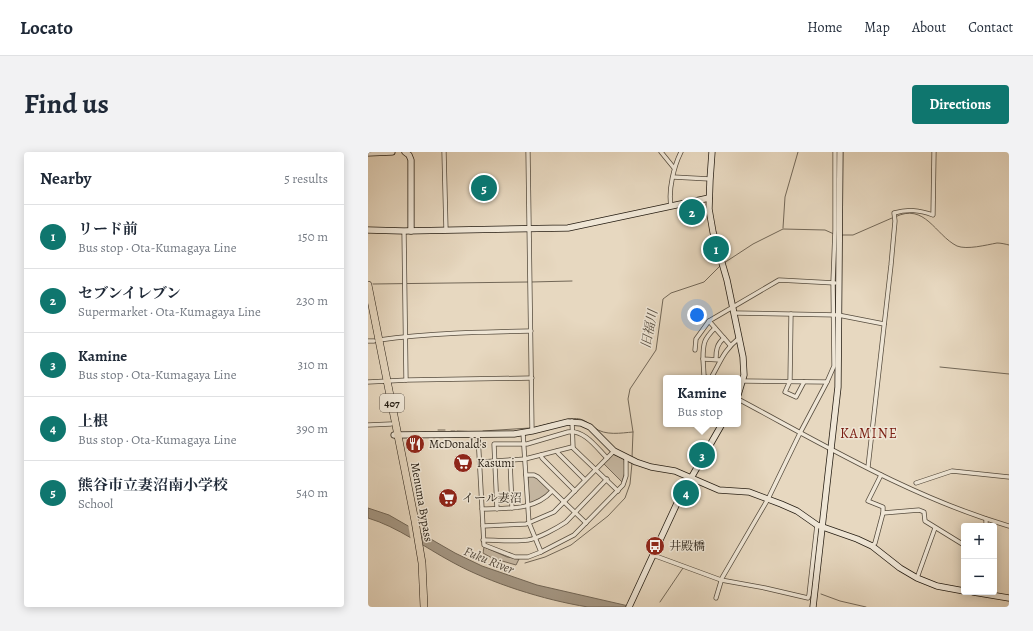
<!DOCTYPE html>
<html lang="en">
<head>
<meta charset="utf-8">
<style>
	body { margin:0; font-family:Alegreya,"Noto Serif JP",serif; background:#f2f2f3; color:#1f2937 }
	.controls { position:absolute; right:12px; bottom:12px; display:grid; overflow:hidden; border-radius:4px; box-shadow:0 2px 10px #0003 }
	.controls button { width:36px; height:36px; display:grid; place-items:center; padding:0; border:0; border-bottom:1px solid #e0e1e3; background:#fff; color:#1f2937; font:20px sans-serif }
	.you { position:absolute; left:329px; top:163px; width:14px; height:14px; margin:-10px; border:3px solid #fff; border-radius:50%; background:#1a73e8; box-shadow:0 0 0 6px #1a73e833 }
	.badge { display:grid; place-items:center; width:26px; height:26px; border-radius:50%; background:#0f766e; color:#fff; font-size:13px; font-weight:700 }
	.pin { position:absolute; translate:-50% -50%; border:2px solid #fff; box-shadow:0 1px 4px #0006 }
	.popup { position:absolute; left:295px; top:223px; width:78px; height:52px; box-sizing:border-box; display:grid; place-content:center; border-radius:4px; background:#fff; filter:drop-shadow(0 1px 3px #0005); font-size:13px; white-space:nowrap; color:#747a83 }
	.popup b { font-size:15px; color:#1f2937 }
	.popup::after { content:''; position:absolute; left:50%; top:100%; margin-left:-8px; border:8px solid transparent; border-top-color:#fff }
	.list { margin:0; padding:0; list-style:none }
	h2 { display:flex; justify-content:space-between; align-items:center; height:52px; margin:0; padding:0 16px; font-size:17px }
	h2 small { font-size:13px; font-weight:400; color:#747a83 }
	.list li { display:grid; grid-template-columns:26px 1fr auto; gap:12px; align-items:center; box-sizing:border-box; height:64px; padding:0 16px; border-top:1px solid #e0e1e3 }
	.list b { display:block; font-size:15px; white-space:nowrap }
	.list p { margin:0; font-size:13px; white-space:nowrap; color:#747a83 }
	.list em { font-size:13px; font-style:normal; color:#747a83 }
	.map { position:relative; flex:none; width:641px; height:455px; overflow:hidden; border-radius:4px }
	header { display:flex; align-items:center; gap:24px; box-sizing:border-box; height:56px; padding:0 20px; background:#fff; border-bottom:1px solid #e0e1e3 }
	header strong { font-size:19px }
	nav { display:flex; gap:22px; margin-inline-start:auto; font-size:14px }
	.intro { display:flex; align-items:center; justify-content:space-between; box-sizing:border-box; height:96px; padding:0 24px }
	h1 { margin:0; font-size:28px }
	.button { padding:10px 18px; border-radius:4px; background:#0f766e; color:#fff; font-size:14px; font-weight:700 }
	main { display:flex; gap:24px; padding:0 24px }
	aside { flex:1; background:#fff; border-radius:4px; box-shadow:0 2px 10px #0003 }
	.map>svg:first-child { display:block }
</style>
</head>
<body>
<header>
<strong>Locato</strong>
<nav><a>Home</a><a>Map</a><a>About</a><a>Contact</a></nav>
</header>
<div class="intro"><h1>Find us</h1><a class="button">Directions</a></div>
<main>
<aside>
<h2>Nearby<small>5 results</small></h2>
<ul class="list">
<li><span class="badge">1</span><div><b>リード前</b><p>Bus stop · Ota-Kumagaya Line</p></div><em>150 m</em></li>
<li><span class="badge">2</span><div><b>セブンイレブン</b><p>Supermarket · Ota-Kumagaya Line</p></div><em>230 m</em></li>
<li><span class="badge">3</span><div><b>Kamine</b><p>Bus stop · Ota-Kumagaya Line</p></div><em>310 m</em></li>
<li><span class="badge">4</span><div><b>上根</b><p>Bus stop · Ota-Kumagaya Line</p></div><em>390 m</em></li>
<li><span class="badge">5</span><div><b>熊谷市立妻沼南小学校</b><p>School</p></div><em>540 m</em></li>
</ul>
</aside>
<div class="map">
<svg width="641" height="455" viewBox="0 0 641 455">
	<rect width="100%" height="100%" fill="#e7d8c0"/>
	<filter id="stains"><feTurbulence type="fractalNoise" baseFrequency=".005" numOctaves="4"/><feColorMatrix values="0 0 0 0 .2 0 0 0 0 .09 0 0 0 0 .02 0 0 0 .5 -.17"/></filter>
	<radialGradient id="worn" r=".72"><stop offset=".6" stop-color="#630" stop-opacity="0"/><stop offset="1" stop-color="#630" stop-opacity=".3"/></radialGradient>
	<g fill="#c6b8a3" stroke="#766a5b">
		<path d="M 245,302 L 256,307 L 257,320 L 254,330 L 236,312 Z"/>
		<path d="M 161,324 L 167,324 L 182,338 L 182,341 L 163,352 L 161,351 L 160,326 Z"/>
		<path d="M 116,395 L 139,405 L 151,407 L 148,413 L 124,406 L 115,401 Z"/>
	</g>
	<path fill="#a59885" stroke="#726757" d="M 0,356 L 21,363 L 87,401 L 114,414 L 169,433 L 265,455 C 251,455 234,455 220,455 C 176,448 122,431 84,410 C 56,395 30,375 0,366 Z"/>
	<path fill="#e7d8c0" d="M 40,372 L 51,379 L 54,395 L 43,389 Z"/>
	<g fill="none" stroke-linecap="round" stroke-linejoin="round">
		<g stroke="#726757" stroke-width="1">
			<path d="M 527,65 C 557,50 567,83 589,94 C 599,98 618,93 629,91 C 633,91 637,92 641,93"/>
			<path d="M 415,76 L 417,45 L 430,0"/>
			<path d="M 473,83 L 485,83 L 524,66"/>
			<path d="M 356,111 L 385,92 L 415,77 L 457,78 L 466,82"/>
			<path d="M 163,130 L 204,129"/>
			<path d="M 5,132 L 160,130"/>
			<path d="M 572,215 L 641,222"/>
			<path d="M 200,267 C 209,266 213,266 220,271"/>
			<path d="M 165,276 L 184,271"/>
			<path d="M 227,276 C 237,284 253,281 265,280"/>
			<path d="M 70,278 L 77,278"/>
			<path d="M 83,279 L 87,279"/>
			<path d="M 89,279 L 112,280"/>
			<path d="M 115,279 L 162,276"/>
			<path d="M 264,306 L 265,280 L 260,247 L 262,237 L 288,198 L 295,147 L 303,141 L 336,130 L 352,114"/>
			<path d="M 157,411 L 177,405 L 203,393 L 240,364 L 257,346 L 262,332 L 264,311"/>
			<path d="M 453,442 L 472,449 L 498,455"/>
			<path d="M 292,450 L 315,416"/>
		</g>
		<g stroke="#564c3e" stroke-width="5">
			<g id="street">
				<path d="M 76,0 L 78,78"/>
				<path d="M 160,0 L 164,279"/>
				<path d="M 293,0 L 306,16"/>
				<path d="M 305,25 L 342,27"/>
				<path d="M 303,54 C 300,38 306,14 313,0"/>
				<path d="M 36,79 L 38,228"/>
				<path d="M 366,161 L 470,163 L 516,172"/>
				<path d="M 423,162 L 422,229 L 417,240 L 428,245 L 436,230"/>
				<path d="M 341,169 L 362,193"/>
				<path d="M 347,176 C 336,187 335,191 335,207 L 352,208"/>
				<path d="M 11,188 C 61,181 112,180 163,179"/>
				<path d="M 0,189 L 6,189"/>
				<path d="M 327,198 L 328,187 L 341,169 L 411,128 L 467,131"/>
				<path d="M 348,206 C 348,198 349,192 356,186"/>
				<path d="M 335,207 L 336,224 L 340,226"/>
				<path d="M 343,226 C 353,209 355,199 371,186"/>
				<path d="M 375,229 L 459,230"/>
				<path d="M 0,230 L 40,228 L 164,226"/>
				<path d="M 370,247 C 458,294 545,346 641,374"/>
				<path d="M 204,269 L 205,295"/>
				<path d="M 0,273 L 23,272"/>
				<path d="M 155,281 L 161,371 L 173,400"/>
				<path d="M 110,283 L 116,393 L 147,405 L 160,405 L 173,400 L 206,383 L 255,333 L 258,324 L 258,306"/>
				<path d="M 189,299 L 190,301 L 217,328"/>
				<path d="M 173,303 L 174,306 L 207,339"/>
				<path d="M 142,308 L 144,356"/>
				<path d="M 112,310 L 157,307 L 204,295 L 250,339"/>
				<path d="M 500,315 L 523,113 L 527,69 L 526,61 C 540,57 551,58 565,63 L 566,0"/>
				<path d="M 158,323 L 166,323 L 170,325 L 218,371"/>
				<path d="M 548,331 L 584,319 L 641,325"/>
				<path d="M 114,357 C 139,356 166,359 184,339"/>
				<path d="M 129,357 L 126,292 L 159,292 L 200,280 C 216,277 229,296 239,306"/>
				<path d="M 515,361 L 551,358 L 556,360 L 557,369 L 596,393"/>
				<path d="M 115,374 L 158,372 L 186,360 L 246,299"/>
				<path d="M 618,374 L 618,367"/>
				<path d="M 115,388 C 130,388 146,390 160,388 C 171,386 189,376 198,370 L 239,327"/>
				<path d="M 504,394 L 507,391 L 515,361 L 515,355 L 500,349 L 513,323"/>
				<path d="M 285,403 L 353,428 L 397,436 L 440,446 L 441,443 L 449,373"/>
				<path d="M 549,426 L 567,376"/>
				<path d="M 348,446 L 354,426 L 400,347 L 432,281 L 459,230 L 466,214 L 465,130 L 467,78 L 467,0"/>
			</g>
		</g>
		<g stroke="#251d13" stroke-width="7">
			<g id="secondary">
				<path d="M 37,0 L 41,3 L 43,8 L 43,79"/>
				<path d="M 344,0 L 342,28 L 341,57 L 345,80 L 359,128 L 375,205 L 376,223 L 370,243"/>
				<path d="M 0,1 L 24,0"/>
				<path d="M 0,78 L 36,79 L 200,76 L 341,46"/>
				<path d="M 26,283 L 146,282 L 164,279 L 200,270 L 213,271 L 222,275 L 246,299 L 268,310 L 283,315 L 307,319 L 351,338 L 381,340 L 413,352 L 429,359 L 449,373 L 489,387 L 504,394 L 532,416 L 549,426 L 569,434 L 596,439"/>
				<path d="M 605,440 L 641,446"/>
				<path d="M 261,455 L 311,347 L 354,272"/>
				<path d="M 445,455 L 470,235 L 472,0"/>
			</g>
		</g>
		<g stroke="#251d13" stroke-width="8">
			<path id="highway" d="M 0,133 L 47,369 L 54,411 L 56,455"/>
		</g>
		<use href="#street" stroke="#efe6d6" stroke-width="3.5"/>
		<use href="#secondary" stroke="#efe6d6" stroke-width="5.5"/>
		<use href="#highway" stroke="#e7d8c0" stroke-width="7"/>
	</g>
	<defs>
		<g id="restaurant-disc" transform="scale(1)"><circle r="9.5" fill="#8f2418" stroke="#efe6d6"/><path d="M-5-6h1v4h1v-4h1v4h1v-4h1v5L-1.5 .5V6h-2V.5L-5-1ZM5-6V6H3V1.5H1.5Q1.5-4 5-6Z" fill="#fff"/></g>
		<g id="supermarket-disc" transform="scale(1)"><circle r="9.5" fill="#8f2418" stroke="#efe6d6"/><path d="M-6-5.5h2.5l.6 2H6L4.5 2H-2.5L-4.4-4H-6ZM-1.5 3.2a1.3 1.3 0 1 0 .1 0ZM3 3.2a1.3 1.3 0 1 0 .1 0Z" fill="#fff"/></g>
		<g id="bus-disc" transform="scale(1)"><circle r="9.5" fill="#8f2418" stroke="#efe6d6"/><path d="M-5-6H5V4H4V6H2V4H-2V6H-4V4H-5ZM-3.5-4V0h7V-4ZM-3.5 1.2v1.5H-2V1.2ZM2 1.2v1.5H3.5V1.2Z" fill="#fff"/></g>
	</defs>
	<g fill-rule="evenodd">
		<use href="#restaurant-disc" x="47" y="292"/>
		<use href="#supermarket-disc" x="95" y="311"/>
		<use href="#supermarket-disc" x="80" y="346"/>
		<use href="#bus-disc" x="287" y="394"/>
	</g>
	<g text-anchor="middle" dominant-baseline="central" stroke-width="3" stroke-linejoin="round" paint-order="stroke">
		<rect fill="#efe6d6" stroke="#62594e" stroke-width="1" x="12" y="242" width="24" height="18" rx="3"/>
		<g font-size="11" font-weight="bold" fill="#251d13">
			<text x="24" y="251">407</text>
		</g>
		<g font-size="12" fill="#251d13" stroke="#efe6d6" text-anchor="start">
			<text x="61" y="292">McDonald's</text>
			<text x="109" y="311">Kasumi</text>
			<text x="94" y="346">イール妻沼</text>
			<text x="301" y="394">井殿橋</text>
		</g>
		<g font-size="12" fill="#251d13" stroke="#efe6d6">
			<text transform="translate(54 350) rotate(80)">Menuma Bypass</text>
		</g>
		<g font-size="13" font-style="italic" fill="#584e41" stroke="#efe6d6">
			<text transform="translate(281 177) rotate(-79)">旧福川</text>
			<text transform="translate(121 408) rotate(22)">Fuku River</text>
		</g>
		<g font-size="14" letter-spacing="1" fill="#7a1f14" stroke="#efe6d6">
			<text x="501" y="281">KAMINE</text>
		</g>
	</g>
	<rect width="100%" height="100%" filter="url(#stains)"/>
	<rect width="100%" height="100%" fill="url(#worn)"/>
</svg>
<div class="controls">
<button>+</button>
<button>−</button>
</div>
<div class="you"></div>
<div class="pin badge" style="left:348px;top:97px">1</div>
<div class="pin badge" style="left:324px;top:60px">2</div>
<div class="pin badge" style="left:334px;top:303px">3</div>
<div class="popup"><b>Kamine</b>Bus stop</div>
<div class="pin badge" style="left:318px;top:341px">4</div>
<div class="pin badge" style="left:116px;top:36px">5</div>
</div>
</main>
</body>
</html>
